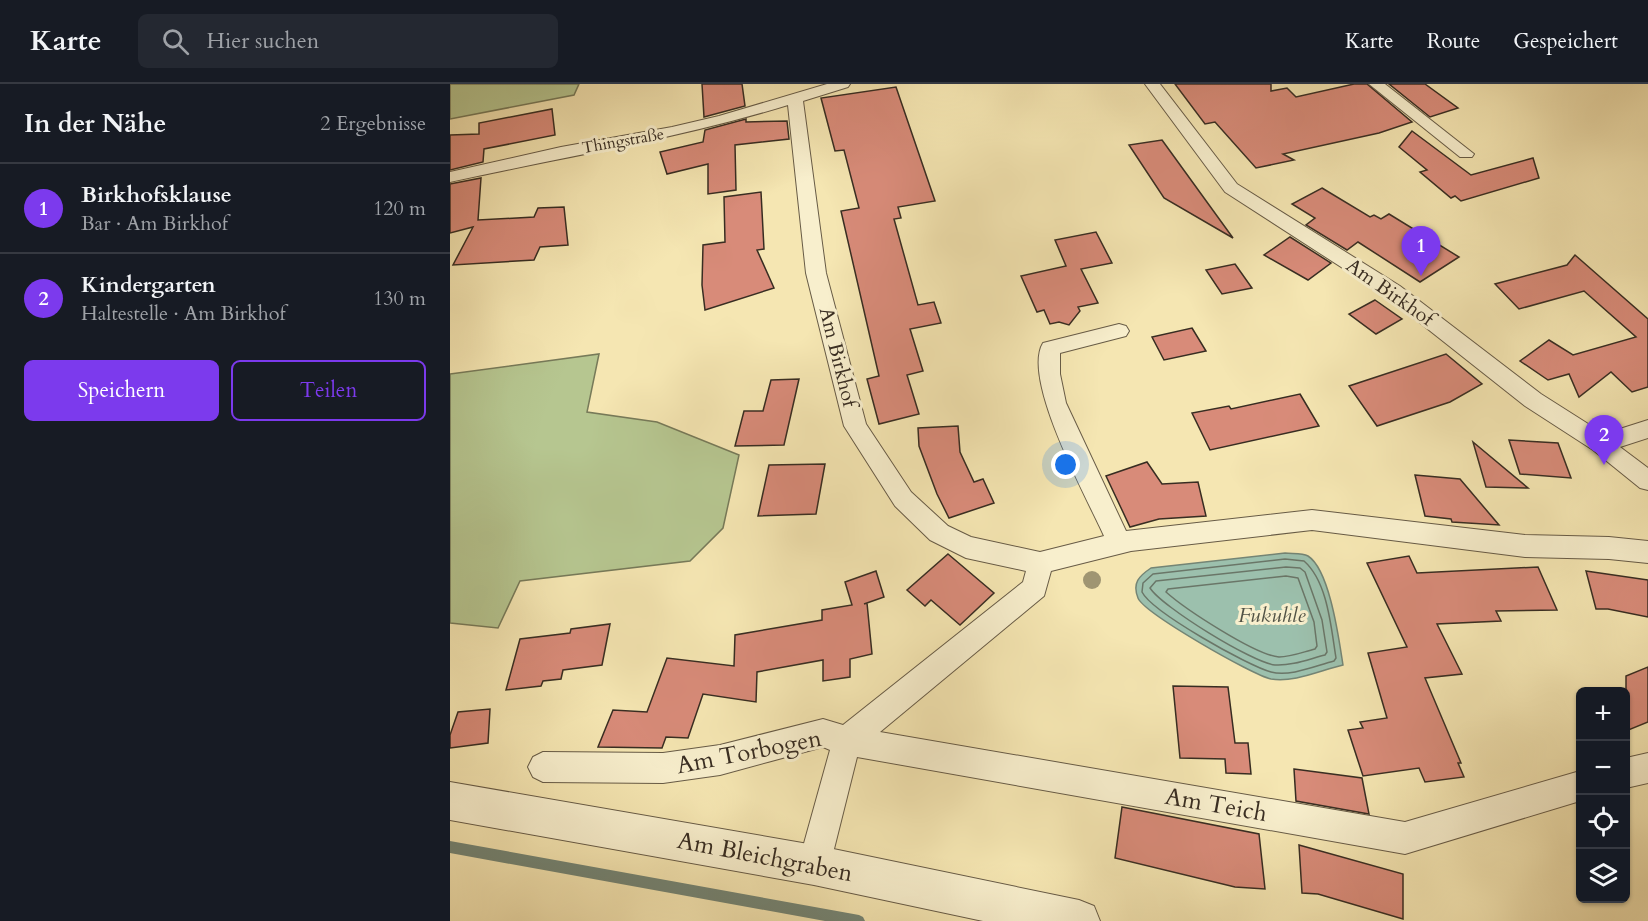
<!DOCTYPE html>
<html lang="de">
<head>
<meta charset="utf-8">
<style>
	body { margin:0; font-family:Cardo,serif; background:#242831; color:#f1f3f6 }
	.controls { position:absolute; right:18px; bottom:18px; display:grid; overflow:hidden; border-radius:9px; box-shadow:0 2px 4px #0004 }
	.controls button { width:54px; height:54px; display:grid; place-items:center; padding:0; border:0; border-bottom:2px solid #363941; background:#171b24; color:#f1f3f6; font:30px sans-serif }
	.you { position:absolute; left:616px; top:381px; width:21px; height:21px; margin:-15px; border:4px solid #fff; border-radius:50%; background:#1a73e8; box-shadow:0 0 0 9px #1a73e833 }
	.badge { display:grid; place-items:center; width:39px; height:39px; border-radius:50%; background:#7c3aed; color:#fff; font-size:20px; font-weight:700 }
	.pin { position:absolute; translate:-50% -50px; filter:drop-shadow(0 2px 3px #0008) }
	.pin::after { content:''; position:absolute; top:32px; width:21px; height:18px; background:inherit; clip-path:polygon(0 0,100% 0,50% 100%) }
	.list { margin:0; padding:0; list-style:none }
	h2 { display:flex; justify-content:space-between; align-items:center; height:78px; margin:0; padding:0 24px; font-size:26px }
	h2 small { font-size:20px; font-weight:400; color:#9ea1a6 }
	.list li { display:grid; grid-template-columns:39px 1fr auto; gap:18px; align-items:center; box-sizing:border-box; height:90px; padding:0 24px; border-top:2px solid #363941 }
	.list b { display:block; font-size:22px; white-space:nowrap }
	.list p { margin:0; font-size:20px; white-space:nowrap; color:#9ea1a6 }
	.list em { font-size:20px; font-style:normal; color:#9ea1a6 }
	.actions { display:flex; gap:12px; padding:18px 24px }
	.actions a { flex:1; padding:14px 0; border:2px solid #7c3aed; border-radius:9px; text-align:center; font-size:21px; color:#7c3aed }
	.actions .main { background:#7c3aed; color:#fff }
	.icon { flex:none; width:33px; height:33px; fill:none; stroke:currentColor; stroke-width:2; stroke-linecap:round; stroke-linejoin:round }
	.map { position:relative; flex:none; width:1198px; height:837px; overflow:hidden }
	header { display:flex; align-items:center; gap:36px; box-sizing:border-box; height:84px; padding:0 30px; background:#171b24; border-bottom:2px solid #363941 }
	header strong { font-size:28px }
	nav { display:flex; gap:33px; margin-inline-start:auto; font-size:21px }
	.search { width:420px; height:54px; background:#242831; display:flex; align-items:center; gap:15px; box-sizing:border-box; padding:0 21px; border-radius:9px; color:#9ea1a6; font-size:22px }
	main { display:flex }
	aside { flex:1; background:#171b24 }
	.map>svg:first-child { display:block }
</style>
</head>
<body>
<header>
<strong>Karte</strong>
<div class="search"><svg class="icon" aria-label="search" viewBox="0 0 24 24"><circle cx="10" cy="10" r="6"/><path d="M15 15l6 6"/></svg>Hier suchen</div>
<nav><a>Karte</a><a>Route</a><a>Gespeichert</a></nav>
</header>
<main>
<aside>
<h2>In der Nähe<small>2 Ergebnisse</small></h2>
<ul class="list">
<li><span class="badge">1</span><div><b>Birkhofsklause</b><p>Bar · Am Birkhof</p></div><em>120 m</em></li>
<li><span class="badge">2</span><div><b>Kindergarten</b><p>Haltestelle · Am Birkhof</p></div><em>130 m</em></li>
</ul>
<div class="actions"><a class="main">Speichern</a><a>Teilen</a></div>
</aside>
<div class="map">
<svg width="1198" height="837" viewBox="0 0 1198 837">
	<rect width="100%" height="100%" fill="#f5e6b2"/>
	<filter id="stains"><feTurbulence type="fractalNoise" baseFrequency=".00333" numOctaves="4"/><feColorMatrix values="0 0 0 0 .2 0 0 0 0 .09 0 0 0 0 .02 0 0 0 .5 -.17"/></filter>
	<radialGradient id="worn" r=".72"><stop offset=".6" stop-color="#630" stop-opacity="0"/><stop offset="1" stop-color="#630" stop-opacity=".3"/></radialGradient>
	<g fill="#b6c690" stroke="#777a59" stroke-width="1.5">
		<path d="M 0,0 L 129,0 L 124,11 L 0,35 Z"/>
		<path d="M 149,270 L 137,328 L 207,338 L 289,371 L 273,444 L 240,477 L 70,497 L 48,544 L 0,539 L 0,290 Z"/>
	</g>
	<path fill="#9cc0ad" stroke="#748575" stroke-width="1.5" d="M 835,469 C 842,470 852,469 858,472 C 880,486 889,556 893,581 C 871,586 844,599 821,595 C 802,591 694,529 688,514 C 682,499 689,492 701,484 Z"/>
	<g fill="none" stroke-linecap="round" stroke-linejoin="round">
		<g stroke="#6a7668" stroke-width="1.5">
			<path d="M 835,475 L 854,477 C 878,498 881,544 886,574 L 884,577 C 865,582 840,593 821,588 C 798,582 702,528 692,508 L 693,499 L 703,490 Z"/>
			<path d="M 836,483 L 850,484 L 855,488 L 872,536 L 877,568 L 875,571 C 859,575 842,582 825,581 C 803,579 712,523 700,504 L 706,497 Z"/>
			<path d="M 836,492 L 848,494 L 864,538 L 867,562 L 865,565 C 853,568 841,573 829,573 C 805,571 735,525 716,508 L 718,505 Z"/>
		</g>
		<path fill="#748575" fill-rule="evenodd" d="M 0,757 L 409,831 L 413,833 L 415,837 L 375,837 L 0,769 Z"/>
	</g>
	<g fill="#d88b79" stroke="#382d22" stroke-width="1.5">
		<path d="M 252,0 L 292,0 L 295,22 L 254,33 Z"/>
		<path d="M 725,0 L 821,0 L 821,7 L 837,4 L 846,13 L 904,0 L 917,0 L 962,38 L 929,49 L 833,70 L 844,76 L 806,84 L 765,38 L 755,40 Z"/>
		<path d="M 939,0 L 975,0 L 1008,24 L 980,33 Z"/>
		<path d="M 446,3 L 485,117 L 448,123 L 451,134 L 444,135 L 468,221 L 484,218 L 491,239 L 460,245 L 473,287 L 457,291 L 469,330 L 429,340 L 417,295 L 429,292 L 391,127 L 409,124 L 394,66 L 385,67 L 371,14 Z"/>
		<path d="M 102,25 L 105,51 L 34,65 L 33,78 L 0,86 L 0,51 L 29,50 L 29,39 Z"/>
		<path d="M 296,35 L 296,38 L 337,37 L 339,55 L 285,61 L 286,106 L 258,110 L 258,80 L 217,90 L 210,68 L 253,58 L 255,46 Z"/>
		<path d="M 962,47 L 1021,91 L 1083,74 L 1089,94 L 1011,117 L 1005,112 L 1001,114 L 970,88 L 977,86 L 949,63 Z"/>
		<path d="M 712,56 L 783,154 L 714,114 L 679,61 Z"/>
		<path d="M 31,94 L 28,136 L 84,133 L 88,124 L 114,123 L 118,161 L 90,163 L 84,176 L 3,181 L 23,143 L 0,149 L 0,100 Z"/>
		<path d="M 872,104 L 920,133 L 924,131 L 931,135 L 939,130 L 1009,173 L 970,198 L 908,158 L 897,166 L 856,141 L 865,134 L 842,120 Z"/>
		<path d="M 311,108 L 314,165 L 307,166 L 324,204 L 255,226 L 252,201 L 253,161 L 275,158 L 274,113 Z"/>
		<path d="M 646,148 L 662,179 L 631,185 L 648,219 L 628,223 L 630,227 L 619,241 L 609,238 L 600,240 L 594,226 L 587,228 L 571,192 L 616,182 L 605,156 Z"/>
		<path d="M 840,153 L 881,179 L 858,196 L 814,171 Z"/>
		<path d="M 1125,171 L 1198,235 L 1198,303 L 1182,308 L 1161,288 L 1129,313 L 1119,290 L 1098,296 L 1070,277 L 1099,256 L 1123,271 L 1186,253 L 1134,207 L 1069,225 L 1045,200 L 1117,181 Z"/>
		<path d="M 785,180 L 802,204 L 772,210 L 756,186 Z"/>
		<path d="M 925,216 L 952,235 L 926,250 L 899,230 Z"/>
		<path d="M 742,244 L 756,267 L 714,276 L 702,253 Z"/>
		<path d="M 996,270 L 1032,300 L 1000,318 L 927,342 L 899,302 Z"/>
		<path d="M 349,295 L 334,361 L 285,362 L 294,327 L 313,327 L 321,296 Z"/>
		<path d="M 850,310 L 869,342 L 760,366 L 742,329 L 779,322 L 781,325 Z"/>
		<path d="M 508,342 L 510,368 L 524,398 L 533,395 L 544,419 L 499,434 L 487,410 L 469,362 L 468,344 Z"/>
		<path d="M 1059,356 L 1108,359 L 1121,394 L 1070,390 Z"/>
		<path d="M 1023,358 L 1078,404 L 1036,403 Z"/>
		<path d="M 697,378 L 712,400 L 748,398 L 756,432 L 709,435 L 680,443 L 656,392 Z"/>
		<path d="M 375,380 L 366,430 L 308,432 L 319,381 Z"/>
		<path d="M 965,391 L 1010,395 L 1049,441 L 1002,438 L 1001,435 L 975,432 Z"/>
		<path d="M 498,470 L 544,509 L 510,541 L 481,516 L 475,522 L 457,506 Z"/>
		<path d="M 959,472 L 967,489 L 1088,483 L 1107,526 L 1046,527 L 1051,537 L 987,540 L 1012,590 L 975,594 L 1011,679 L 1008,679 L 1014,693 L 975,698 L 969,684 L 913,692 L 898,646 L 913,644 L 910,638 L 937,634 L 918,569 L 957,563 L 917,479 Z"/>
		<path d="M 426,487 L 434,513 L 414,520 L 417,519 L 422,570 L 400,575 L 400,593 L 373,597 L 373,576 L 307,588 L 306,618 L 253,610 L 238,654 L 216,653 L 212,664 L 148,663 L 163,626 L 197,628 L 217,574 L 284,582 L 285,551 L 372,536 L 372,526 L 402,521 L 395,498 Z"/>
		<path d="M 1136,487 L 1198,496 L 1198,533 L 1158,525 L 1146,525 Z"/>
		<path d="M 160,540 L 152,581 L 113,586 L 111,595 L 93,597 L 91,602 L 56,606 L 70,555 L 120,549 L 121,545 Z"/>
		<path d="M 1198,583 L 1198,638 L 1176,647 L 1176,592 Z"/>
		<path d="M 723,602 L 778,603 L 785,659 L 798,659 L 801,690 L 776,689 L 775,675 L 730,674 Z"/>
		<path d="M 40,625 L 38,659 L 0,664 L 0,651 L 8,628 Z"/>
		<path d="M 844,685 L 912,694 L 919,730 L 846,717 Z"/>
		<path d="M 672,723 L 809,750 L 815,805 L 785,803 L 665,774 Z"/>
		<path d="M 849,761 L 953,790 L 953,835 L 868,810 L 852,809 Z"/>
	</g>
	<g fill="none" stroke-linecap="round" stroke-linejoin="round">
		<g stroke="#675b46" stroke-width="2">
			<g id="minor">
				<path d="M 377,0 L 400,0 L 398,3 L 353,17 L 376,189 L 416,340 L 461,408 L 498,442 L 521,453 L 590,468 L 654,452 C 637,414 571,295 593,259 L 669,240 L 676,242 L 679,247 L 676,252 L 610,269 L 610,290 L 616,319 L 676,447 L 862,426 L 1075,451 L 1159,453 L 1198,457 L 1198,479 L 1159,475 L 1075,473 L 862,446 L 681,467 L 601,487 L 594,512 L 430,648 L 955,738 L 1130,687 L 1130,717 L 955,770 L 407,673 L 380,781 L 375,792 L 364,797 L 353,792 L 348,781 L 380,666 L 373,663 L 270,691 L 213,699 L 93,698 L 83,693 L 78,683 L 83,673 L 93,668 L 213,669 L 270,661 L 373,635 L 393,641 L 573,498 L 576,487 L 516,474 L 480,456 L 445,422 L 394,342 L 356,189 L 338,21 C 227,55 113,73 0,98 L 0,88 L 111,63 L 222,43 L 269,32 Z"/>
				<path d="M 695,0 L 710,0 L 787,100 L 950,202 L 1091,310 L 1154,350 L 1198,336 L 1198,354 L 1170,363 L 1198,384 L 1198,406 L 1190,404 L 1143,366 L 1075,322 L 936,212 L 775,108 Z"/>
				<path d="M 919,0 L 935,0 L 1024,70 L 1022,73 L 1010,73 Z"/>
				<path d="M 1198,669 L 1198,699 L 1176,704 L 1176,674 Z"/>
			</g>
		</g>
		<g stroke="#675b46" stroke-width="2">
			<path id="tertiary" d="M 0,698 L 364,761 L 629,816 L 644,822 L 650,837 L 533,837 L 364,801 L 0,736 Z"/>
		</g>
		<use href="#minor" fill="#f8efcd" fill-rule="evenodd"/>
		<use href="#tertiary" fill="#f8efcd" fill-rule="evenodd"/>
	</g>
	<circle fill="#9f9572" cx="642" cy="496" r="9"/>
	<g text-anchor="middle" dominant-baseline="central" stroke-width="6" stroke-linejoin="round" paint-order="stroke">
		<g font-size="16" fill="#382d22" stroke="#f8efcd">
			<text transform="translate(173 57) rotate(-10)">Thingstraße</text>
		</g>
		<g font-size="20" fill="#382d22" stroke="#f8efcd">
			<text transform="translate(940 208) rotate(35)">Am Birkhof</text>
			<text transform="translate(388 273) rotate(76)">Am Birkhof</text>
		</g>
		<g font-size="21" font-style="italic" fill="#515245" stroke="#f8efcd">
			<text x="822" y="531">Fukuhle</text>
		</g>
		<g font-size="24" fill="#382d22" stroke="#f8efcd">
			<text transform="translate(299 668) rotate(-11)">Am Torbogen</text>
			<text transform="translate(766 721) rotate(10)">Am Teich</text>
			<text transform="translate(315 773) rotate(11)">Am Bleichgraben</text>
		</g>
	</g>
	<rect width="100%" height="100%" filter="url(#stains)"/>
	<rect width="100%" height="100%" fill="url(#worn)"/>
</svg>
<div class="controls">
<button>+</button>
<button>−</button>
<button><svg class="icon" aria-label="locate" viewBox="0 0 24 24"><circle cx="12" cy="12" r="6"/><path d="M12 2v4M12 18v4M2 12h4M18 12h4"/></svg></button>
<button><svg class="icon" aria-label="layers" viewBox="0 0 24 24"><path d="M12 4l9 5-9 5-9-5zM3 14l9 5 9-5"/></svg></button>
</div>
<div class="you"></div>
<div class="pin badge" style="left:971px;top:192px">1</div>
<div class="pin badge" style="left:1154px;top:381px">2</div>
</div>
</main>
</body>
</html>
